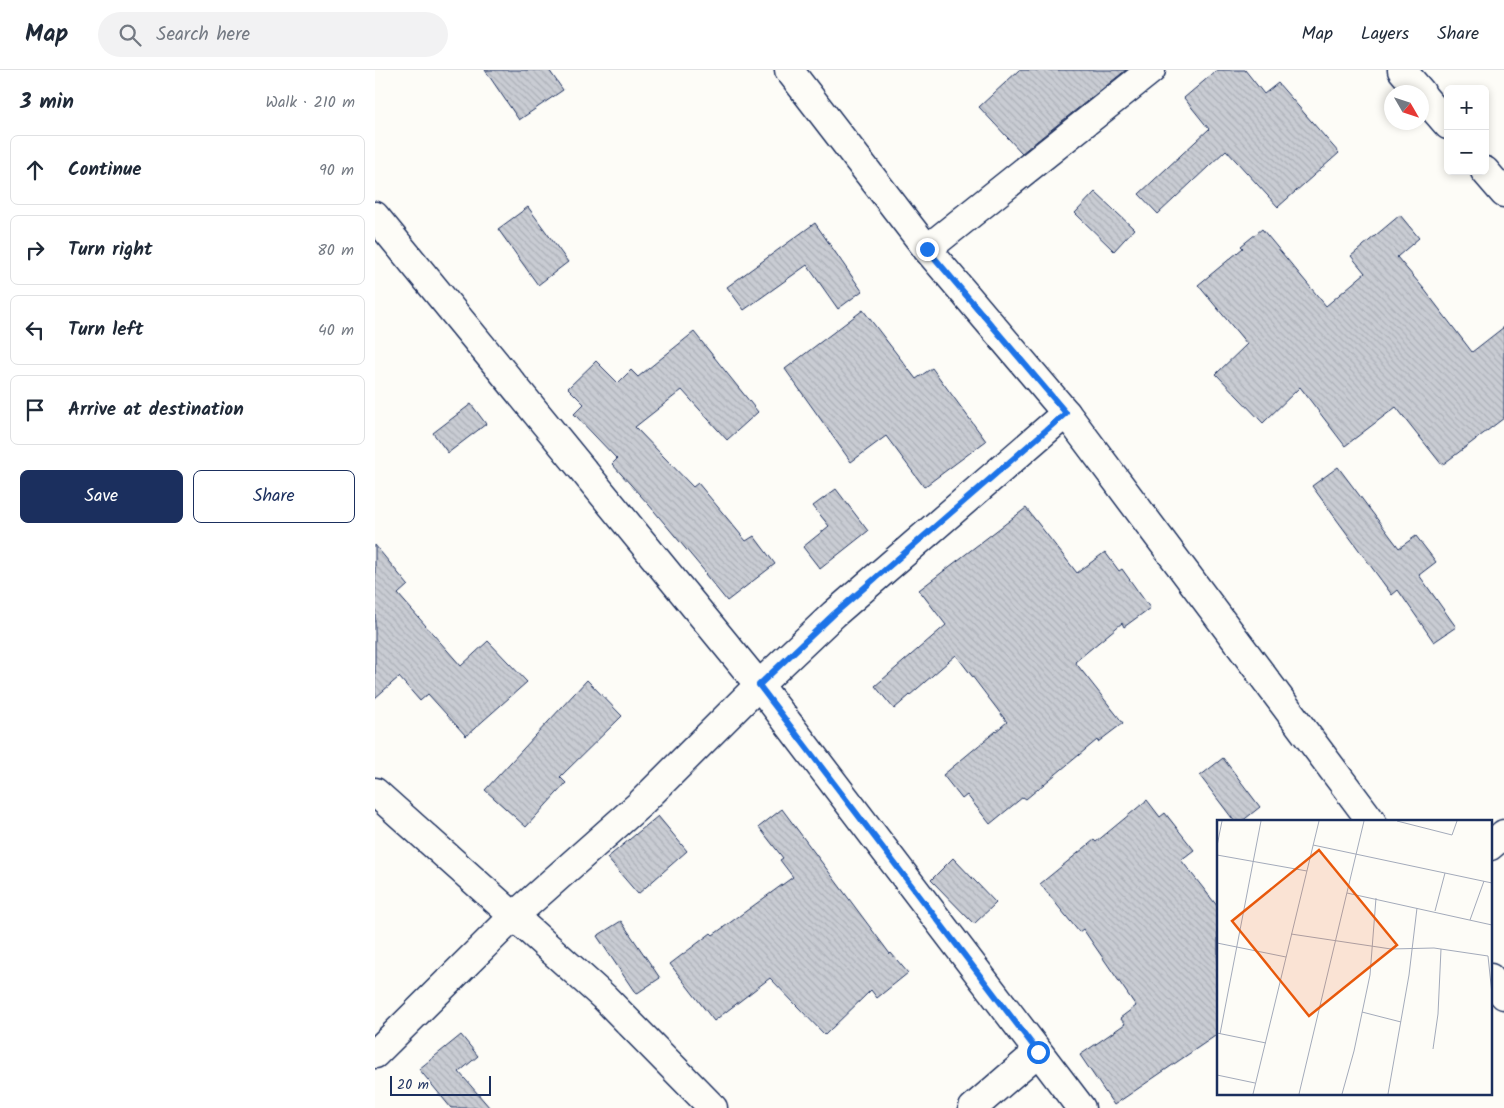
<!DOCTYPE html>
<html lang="en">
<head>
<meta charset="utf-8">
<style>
	body { margin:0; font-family:Kalam,sans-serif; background:#f2f2f3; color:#1f2937 }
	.controls { position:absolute; right:15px; top:15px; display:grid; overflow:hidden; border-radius:8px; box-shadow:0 2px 8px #0003 }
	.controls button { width:45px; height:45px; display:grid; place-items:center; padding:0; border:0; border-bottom:1px solid #e0e1e3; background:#fff; color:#1f2937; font:25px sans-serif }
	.compass { position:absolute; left:1009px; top:15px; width:45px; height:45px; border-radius:50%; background:#fff; box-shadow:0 2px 8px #0003; rotate:129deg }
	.scale { position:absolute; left:15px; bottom:12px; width:101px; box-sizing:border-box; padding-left:5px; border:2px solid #1b2f5e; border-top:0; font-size:14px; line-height:18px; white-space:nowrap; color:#1b2f5e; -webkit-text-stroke:4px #fdfcf7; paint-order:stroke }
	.stop { position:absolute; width:15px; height:15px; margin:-11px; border:4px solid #1a73e8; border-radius:50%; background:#fff }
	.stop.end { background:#1a73e8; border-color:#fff; box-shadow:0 1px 5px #0008 }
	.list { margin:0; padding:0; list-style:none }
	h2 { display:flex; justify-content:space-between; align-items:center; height:65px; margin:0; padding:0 20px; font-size:21px }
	h2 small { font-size:16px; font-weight:400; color:#747a83 }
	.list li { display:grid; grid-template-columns:32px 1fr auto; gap:15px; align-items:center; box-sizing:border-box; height:70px; margin:0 10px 10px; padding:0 10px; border:1px solid #e0e1e3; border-radius:8px }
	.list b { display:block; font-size:19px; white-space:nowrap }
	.list em { font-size:16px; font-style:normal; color:#747a83 }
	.actions { display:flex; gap:10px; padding:15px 20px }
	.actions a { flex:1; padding:11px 0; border:1px solid #1b2f5e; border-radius:8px; text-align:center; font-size:18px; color:#1b2f5e }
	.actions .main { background:#1b2f5e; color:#fff }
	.icon { flex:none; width:28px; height:28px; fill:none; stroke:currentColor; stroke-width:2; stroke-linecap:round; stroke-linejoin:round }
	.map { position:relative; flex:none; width:1129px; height:1038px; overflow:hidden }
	header { display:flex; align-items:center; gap:30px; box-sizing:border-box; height:70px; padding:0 25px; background:#fff; border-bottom:1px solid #e0e1e3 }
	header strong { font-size:24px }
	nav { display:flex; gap:28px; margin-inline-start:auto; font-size:18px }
	.search { width:350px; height:45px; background:#f2f2f3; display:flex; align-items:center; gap:12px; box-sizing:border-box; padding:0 18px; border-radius:28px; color:#747a83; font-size:19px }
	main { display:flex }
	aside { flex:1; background:#fff }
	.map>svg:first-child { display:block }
</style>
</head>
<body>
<header>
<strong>Map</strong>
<div class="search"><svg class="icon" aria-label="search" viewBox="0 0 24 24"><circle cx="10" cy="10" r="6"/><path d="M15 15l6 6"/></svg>Search here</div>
<nav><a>Map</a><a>Layers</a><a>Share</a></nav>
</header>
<main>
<aside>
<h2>3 min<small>Walk · 210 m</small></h2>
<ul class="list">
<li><svg class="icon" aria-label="ahead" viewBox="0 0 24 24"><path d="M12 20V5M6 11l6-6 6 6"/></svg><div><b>Continue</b></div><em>90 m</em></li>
<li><svg class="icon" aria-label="right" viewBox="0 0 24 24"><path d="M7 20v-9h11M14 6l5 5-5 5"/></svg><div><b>Turn right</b></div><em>80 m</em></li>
<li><svg class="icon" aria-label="left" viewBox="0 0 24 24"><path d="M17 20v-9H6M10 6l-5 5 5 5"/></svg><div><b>Turn left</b></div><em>40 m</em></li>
<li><svg class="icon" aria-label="arrive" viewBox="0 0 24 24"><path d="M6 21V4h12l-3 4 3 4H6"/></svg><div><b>Arrive at destination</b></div></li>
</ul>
<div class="actions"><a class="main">Save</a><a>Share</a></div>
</aside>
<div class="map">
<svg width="1129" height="1038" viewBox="0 0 1129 1038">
	<defs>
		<pattern id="building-back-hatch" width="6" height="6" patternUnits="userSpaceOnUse" patternTransform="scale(1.25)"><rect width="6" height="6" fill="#c9ccd3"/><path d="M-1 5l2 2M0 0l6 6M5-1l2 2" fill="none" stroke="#acb0b8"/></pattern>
	</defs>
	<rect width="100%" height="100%" fill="#fdfcf7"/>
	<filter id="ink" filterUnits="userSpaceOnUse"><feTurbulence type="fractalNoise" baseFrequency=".02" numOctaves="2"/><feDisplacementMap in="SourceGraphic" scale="10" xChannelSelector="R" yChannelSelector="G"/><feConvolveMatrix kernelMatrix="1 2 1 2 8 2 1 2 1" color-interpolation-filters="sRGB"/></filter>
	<g filter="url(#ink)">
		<g fill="url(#building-back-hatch)" stroke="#1b2f5e">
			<path d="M 110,0 L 174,0 L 188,20 L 144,50 Z"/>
			<path d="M 644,0 L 751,0 L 647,83 L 604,37 Z"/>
			<path d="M 842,0 L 870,0 L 889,24 L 903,13 L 964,83 L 903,137 L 851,80 L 783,144 L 764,124 L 834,59 L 809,28 Z"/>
			<path d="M 720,122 L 759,159 L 739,181 L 700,143 Z"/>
			<path d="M 153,137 L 193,192 L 163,215 L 123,159 Z"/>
			<path d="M 1025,145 L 1044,168 L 1022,187 L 1049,219 L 1097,282 L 1129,257 L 1129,348 L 1067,395 L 1021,337 L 970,376 L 925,317 L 888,353 L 841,304 L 872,274 L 823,215 L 868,178 L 866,176 L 887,159 L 951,236 L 990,203 L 976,186 Z"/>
			<path d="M 440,153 L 487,221 L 463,239 L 432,195 L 369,240 L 352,217 Z"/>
			<path d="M 488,240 L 541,309 L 557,298 L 611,371 L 549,417 L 511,366 L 476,392 L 410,299 Z"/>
			<path d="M 319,262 L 383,342 L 352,370 L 307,320 L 260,357 L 318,417 L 323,413 L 371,471 L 379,466 L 400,494 L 352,531 L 330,504 L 331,503 L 274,435 L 237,394 L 242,389 L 199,344 L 209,334 L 193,318 L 221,291 L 243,313 L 256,300 L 263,307 Z"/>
			<path d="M 96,334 L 111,354 L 73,383 L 58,363 Z"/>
			<path d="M 963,397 L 1024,478 L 1041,466 L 1061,492 L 1044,505 L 1081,557 L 1059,572 L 1023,520 L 1017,525 L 937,416 Z"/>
			<path d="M 461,419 L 493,461 L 445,499 L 428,477 L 454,456 L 438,436 Z"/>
			<path d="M 651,438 L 702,503 L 730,482 L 744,501 L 747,499 L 775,538 L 749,557 L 747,553 L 700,592 L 748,653 L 723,672 L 722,670 L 651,729 L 648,727 L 615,754 L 592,725 L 587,729 L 568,705 L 632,652 L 581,585 L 519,639 L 500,616 L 571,555 L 544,520 Z"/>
			<path d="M 0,475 L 33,515 L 23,524 L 86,596 L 113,571 L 152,612 L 91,666 L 53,624 L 45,631 L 24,607 L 0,628 Z"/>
			<path d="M 212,610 L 247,646 L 185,707 L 191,713 L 151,757 L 110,720 Z"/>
			<path d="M 848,688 L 885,737 L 866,752 L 860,752 L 825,706 Z"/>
			<path d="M 772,730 L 785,747 L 790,743 L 819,780 L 806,790 L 843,837 L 843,964 L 739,1035 L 705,985 L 750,954 L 745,948 L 761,936 L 708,859 L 704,862 L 665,814 L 719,770 L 721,772 Z"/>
			<path d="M 407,739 L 515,884 L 516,883 L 533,903 L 502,928 L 496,920 L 450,965 L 395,908 L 339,951 L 295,894 L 336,863 L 338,865 L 418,807 L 405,790 L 408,788 L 384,757 Z"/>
			<path d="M 283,746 L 312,781 L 263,824 L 232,788 Z"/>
			<path d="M 578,788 L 621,833 L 599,854 L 556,810 Z"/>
			<path d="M 246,851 L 285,908 L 261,924 L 222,866 Z"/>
			<path d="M 86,965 L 103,986 L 84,1002 L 115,1038 L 76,1038 L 44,999 Z"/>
		</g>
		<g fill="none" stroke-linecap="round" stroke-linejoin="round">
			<g stroke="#1b2f5e" stroke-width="31">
				<g id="minor">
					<path d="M 1027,0 L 1046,22"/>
					<path d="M 1046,24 L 1073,55"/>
					<path d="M 1110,101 L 1129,123"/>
					<path d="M 0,146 L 384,615 L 706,1038"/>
					<path d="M 552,179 L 776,0"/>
					<path d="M 0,722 L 230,928 L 338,1038"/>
					<path d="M 1115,776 L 1129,764"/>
					<path d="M 0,984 L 139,846 L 264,735 L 384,615 L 459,544 L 691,343"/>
					<path d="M 598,1038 L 663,982"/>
				</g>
			</g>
			<g stroke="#1b2f5e" stroke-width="31">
				<g id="tertiary">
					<path d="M 414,0 L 552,179 L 691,343 L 997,752"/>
					<path d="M 1115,908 L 1129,925"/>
				</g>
			</g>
			<use href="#minor" stroke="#fdfcf7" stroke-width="28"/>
			<use href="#tertiary" stroke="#fdfcf7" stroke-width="28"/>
		</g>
	</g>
	<g fill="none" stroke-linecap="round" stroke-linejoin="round" filter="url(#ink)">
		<path stroke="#1a73e8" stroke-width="6" d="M 552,179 L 691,343 L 459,544 L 384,615 L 663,982"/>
	</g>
	<g transform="translate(842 750)">
		<rect width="275" height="275" fill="#fdfcf7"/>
		<path fill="none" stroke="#a3aaba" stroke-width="1" d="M 180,1 L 235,15 L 240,1M 96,25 L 275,63M 0,26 L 5,1M 0,35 L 90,51M 130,73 L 275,105M 218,91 L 228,53M 253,100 L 267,61M 74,114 L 174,129 L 217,128 L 271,136 L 275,174M 0,123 L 69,137M 145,192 L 184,202M 0,213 L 49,223M 3,214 L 44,1M 216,229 L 221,194 L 224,129M 0,255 L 38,263M 36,274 L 102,1M 82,274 L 147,1M 125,274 L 137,231 L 153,155 L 159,78M 171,274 L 192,155 L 200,88"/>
		<path fill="#e8590c" fill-opacity="0.15" stroke="#e8590c" stroke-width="2.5" d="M 102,30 L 180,125 L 92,196 L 15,101 Z"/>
		<rect width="275" height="275" fill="none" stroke="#1b2f5e" stroke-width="2.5"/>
	</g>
</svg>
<div class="controls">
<button>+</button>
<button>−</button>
</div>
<svg class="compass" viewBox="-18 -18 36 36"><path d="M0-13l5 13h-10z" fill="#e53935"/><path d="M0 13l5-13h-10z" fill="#747a83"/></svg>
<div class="scale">20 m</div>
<div class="stop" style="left:663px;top:982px"></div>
<div class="stop end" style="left:552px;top:179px"></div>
</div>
</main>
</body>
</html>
